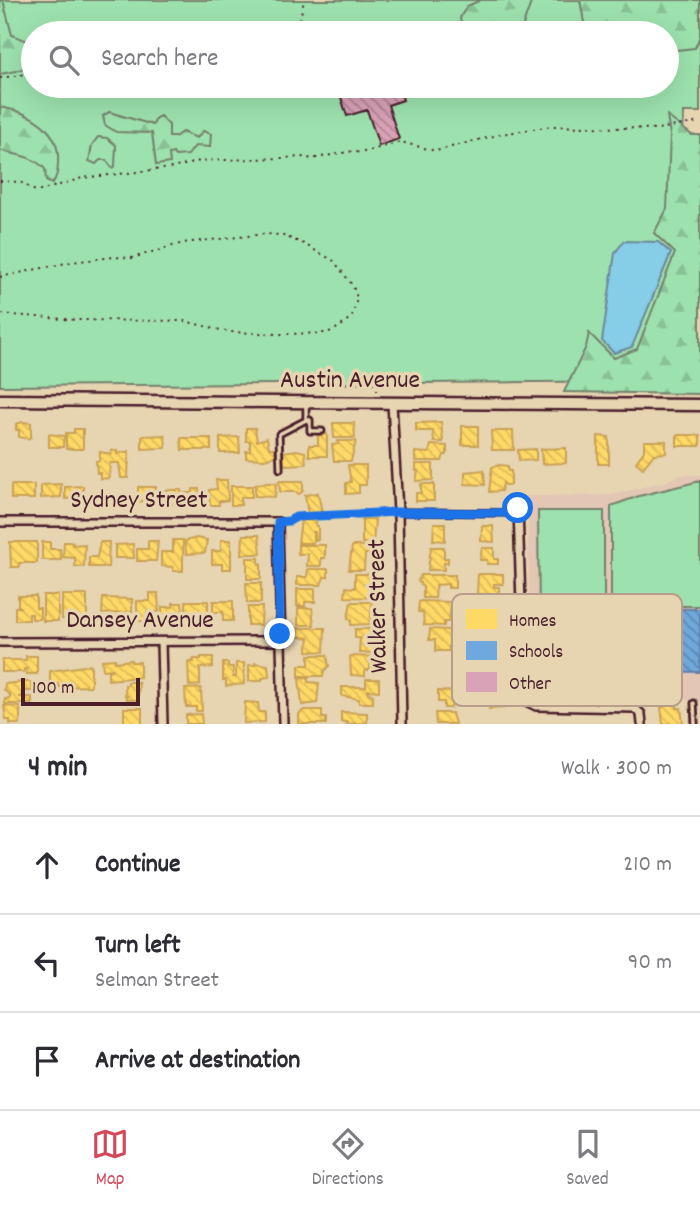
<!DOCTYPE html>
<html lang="en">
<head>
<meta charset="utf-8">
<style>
	body { margin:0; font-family:Dekko,sans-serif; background:#f2f2f3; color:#2b2b33 }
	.scale { position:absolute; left:21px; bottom:18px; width:119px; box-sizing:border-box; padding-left:7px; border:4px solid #4a1f2b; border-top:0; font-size:19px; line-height:24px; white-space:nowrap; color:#4a1f2b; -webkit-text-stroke:5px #e7d5b2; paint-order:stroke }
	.stop { position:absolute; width:21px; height:21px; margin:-16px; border:5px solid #1a73e8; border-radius:50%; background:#fff }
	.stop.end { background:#1a73e8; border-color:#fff; box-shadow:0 2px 7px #0008 }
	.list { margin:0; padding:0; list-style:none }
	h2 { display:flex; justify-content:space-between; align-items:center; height:91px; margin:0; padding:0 28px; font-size:30px }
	h2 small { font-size:23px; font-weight:400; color:#7c7c81 }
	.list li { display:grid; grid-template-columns:46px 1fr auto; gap:21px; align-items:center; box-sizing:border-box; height:98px; padding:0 28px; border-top:2px solid #e1e1e2 }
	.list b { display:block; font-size:26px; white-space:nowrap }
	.list p { margin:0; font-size:23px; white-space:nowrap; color:#7c7c81 }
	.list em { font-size:23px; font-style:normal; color:#7c7c81 }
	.icon { flex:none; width:38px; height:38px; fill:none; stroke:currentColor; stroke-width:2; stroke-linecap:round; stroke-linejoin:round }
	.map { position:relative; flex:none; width:700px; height:724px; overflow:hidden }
	.search { position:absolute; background:#fff; box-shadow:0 7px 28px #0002; left:21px; right:21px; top:21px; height:77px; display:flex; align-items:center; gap:18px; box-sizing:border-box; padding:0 24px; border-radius:38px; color:#7c7c81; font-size:26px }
	.sheet { height:385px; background:#fff }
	nav { display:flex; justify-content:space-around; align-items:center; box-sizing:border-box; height:98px; border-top:2px solid #e1e1e2; background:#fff; font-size:19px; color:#7c7c81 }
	nav a { display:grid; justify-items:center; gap:4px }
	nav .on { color:#d1495b }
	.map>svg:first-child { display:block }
</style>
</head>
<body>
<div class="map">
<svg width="700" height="724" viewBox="0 0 700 724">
	<defs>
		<pattern id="forest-firs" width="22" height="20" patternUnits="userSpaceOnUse" patternTransform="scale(1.75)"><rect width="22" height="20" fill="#9de2ae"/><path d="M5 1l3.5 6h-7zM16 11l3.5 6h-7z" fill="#89c196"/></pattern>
		<pattern id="homes-back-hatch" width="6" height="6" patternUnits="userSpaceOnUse" patternTransform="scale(1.75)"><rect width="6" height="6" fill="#ffd966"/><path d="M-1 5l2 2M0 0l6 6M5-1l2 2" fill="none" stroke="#dcba59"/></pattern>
		<pattern id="schools-back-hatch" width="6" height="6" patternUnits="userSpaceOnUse" patternTransform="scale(1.75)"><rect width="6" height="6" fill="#6fa8dc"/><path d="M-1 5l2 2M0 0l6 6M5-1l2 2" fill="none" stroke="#5d88b3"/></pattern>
		<pattern id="building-back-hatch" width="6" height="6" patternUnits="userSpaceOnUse" patternTransform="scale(1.75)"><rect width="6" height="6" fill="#d9a2b7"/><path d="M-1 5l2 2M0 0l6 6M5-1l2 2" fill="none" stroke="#b28395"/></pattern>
	</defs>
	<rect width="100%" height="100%" fill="#e7d5b2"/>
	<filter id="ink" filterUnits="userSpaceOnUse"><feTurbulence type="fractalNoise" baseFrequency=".0143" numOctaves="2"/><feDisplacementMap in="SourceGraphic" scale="14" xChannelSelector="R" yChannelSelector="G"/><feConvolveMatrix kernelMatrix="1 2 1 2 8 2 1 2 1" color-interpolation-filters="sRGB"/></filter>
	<g filter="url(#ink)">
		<path fill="#e3c6b4" d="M 681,475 L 700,475 L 700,700 L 532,700 L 527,496 L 611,495 L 664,482 Z"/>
		<g fill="#9de2ae" stroke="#74806c" stroke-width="2" fill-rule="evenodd">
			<path d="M 0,0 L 700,0 L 700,112 L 684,112 L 674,381 L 0,386 ZM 33,33 L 667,33 L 667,86 L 33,86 Z"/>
			<path d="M 700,481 L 700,606 L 611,606 L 611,506 L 639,496 Z"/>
			<path d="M 538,511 L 604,511 L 604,622 L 539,623 Z"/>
		</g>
		<g fill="url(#forest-firs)" stroke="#74806c" stroke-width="2">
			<path d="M 0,0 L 3,0 L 12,35 L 33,43 L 33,65 L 16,71 L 0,74 Z"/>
			<path d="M 481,0 L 532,0 L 520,33 L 463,33 L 460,18 L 467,6 Z"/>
			<path d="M 580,0 L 700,0 L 700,36 L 695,48 L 667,51 L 667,33 L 586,33 Z"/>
			<path d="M 0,107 C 30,112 61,129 58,163 C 58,171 57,178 52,184 L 46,181 L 45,169 C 32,155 17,156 0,150 Z"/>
			<path d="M 109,112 L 153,125 L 156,118 L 160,116 L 169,125 L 169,137 L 175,137 L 182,132 L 197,138 L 203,131 L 211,134 L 210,147 L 195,146 L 188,155 L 175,156 L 173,153 L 169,154 L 170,163 L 156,165 L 152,133 L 116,132 L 105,125 L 103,116 Z"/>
			<path d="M 667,116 L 692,135 L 700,135 L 700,394 L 564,392 L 586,347 L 589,333 L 614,358 L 637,349 L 675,253 L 654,233 L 667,209 L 670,135 Z"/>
			<path d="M 98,137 L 107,138 L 116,145 L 115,166 L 112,168 L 106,160 L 100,160 L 96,164 L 89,161 L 92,145 Z"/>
		</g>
		<path fill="#86cde7" stroke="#6e879c" stroke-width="2" d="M 624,241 L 658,242 L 671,253 L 632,347 L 614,353 L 602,341 L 615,253 Z"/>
		<g fill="url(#homes-back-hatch)" stroke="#c9a154" stroke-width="2">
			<path d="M 23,422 L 31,423 L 31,437 L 28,439 L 19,437 L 19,430 L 16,430 L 16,424 Z"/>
			<path d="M 441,422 L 443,442 L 434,442 L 433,431 L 416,431 L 416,423 Z"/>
			<path d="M 333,423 L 354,423 L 355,438 L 334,438 Z"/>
			<rect x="462" y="426" width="16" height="19"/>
			<path d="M 246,428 L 255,428 L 257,441 L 267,438 L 269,448 L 275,448 L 275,456 L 264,459 L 246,458 L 246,451 L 250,451 L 250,441 L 246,441 Z"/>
			<path d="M 74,429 L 83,429 L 83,449 L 66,449 L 66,433 L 74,433 Z"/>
			<path d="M 491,431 L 513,431 L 514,450 L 492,450 Z"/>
			<path d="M 49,434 L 64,436 L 63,447 L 49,447 Z"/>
			<path d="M 318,434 L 327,434 L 327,456 L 309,456 L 309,445 L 318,445 Z"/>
			<path d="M 165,435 L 166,448 L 142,449 L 142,436 Z"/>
			<rect x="677" y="435" width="23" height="11"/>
			<path d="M 598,436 L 609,437 L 609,464 L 598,464 Z"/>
			<path d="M 239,437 L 240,453 L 220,453 L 220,438 Z"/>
			<path d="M 181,438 L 211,438 L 211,450 L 182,450 Z"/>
			<path d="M 338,441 L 356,441 L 351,461 L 334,461 L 332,445 L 338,444 Z"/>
			<path d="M 644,441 L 666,441 L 666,453 L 654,454 L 643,468 L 636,462 L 644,451 Z"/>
			<path d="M 431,445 L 447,446 L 447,455 L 444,455 L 442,461 L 415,461 L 415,452 L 429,453 Z"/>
			<path d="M 566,448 L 566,463 L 542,464 L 541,449 Z"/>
			<path d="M 536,449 L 536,460 L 519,461 L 518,450 Z"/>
			<path d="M 111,450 L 117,450 L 117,454 L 129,451 L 128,478 L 121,478 L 119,463 L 110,463 L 109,478 L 100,479 L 100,473 L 97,473 L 96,461 L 99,461 L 100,452 L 111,454 Z"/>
			<path d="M 297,450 L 305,452 L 306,464 L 284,465 L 283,452 Z"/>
			<path d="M 416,464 L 433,464 L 433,480 L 416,481 L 418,471 L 416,471 Z"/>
			<path d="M 348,465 L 366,465 L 366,485 L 359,485 L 359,493 L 346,494 L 346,483 L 351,482 Z"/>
			<path d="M 499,465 L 508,466 L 508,471 L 511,471 L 511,485 L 505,485 L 503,483 L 501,491 L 489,492 L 492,467 Z"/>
			<path d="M 484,470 L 485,485 L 465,484 L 465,472 Z"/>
			<path d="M 216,480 L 227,480 L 228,501 L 219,501 L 219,505 L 210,505 L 209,490 L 217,489 Z"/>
			<path d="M 279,481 L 303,481 L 303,491 L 299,494 L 296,492 L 280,492 Z"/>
			<path d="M 267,483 L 276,483 L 275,497 L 255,496 L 255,485 Z"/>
			<path d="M 61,484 L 61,497 L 41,498 L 41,485 Z"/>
			<path d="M 421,484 L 434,484 L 434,501 L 416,501 L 416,493 L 421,493 Z"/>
			<rect x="11" y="485" width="23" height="14"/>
			<path d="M 83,486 L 83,492 L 77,492 L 77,498 L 65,499 L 65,487 Z"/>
			<path d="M 231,486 L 252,486 L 252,497 L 241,497 L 241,505 L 231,505 Z"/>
			<path d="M 138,487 L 156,487 L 156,498 L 138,502 Z"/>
			<path d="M 193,489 L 199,489 L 200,493 L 204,493 L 204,503 L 200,503 L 200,505 L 184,505 L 184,493 L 193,493 Z"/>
			<path d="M 171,490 L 181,490 L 181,504 L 160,503 L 159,492 Z"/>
			<path d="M 318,493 L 322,512 L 308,514 L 305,495 Z"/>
			<path d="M 362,519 L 375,519 L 373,544 L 362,543 Z"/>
			<path d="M 301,520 L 316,520 L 316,526 L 318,526 L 318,540 L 315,540 L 315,532 L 313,532 L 313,543 L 298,543 Z"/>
			<path d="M 434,523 L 445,523 L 445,541 L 433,540 Z"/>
			<path d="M 482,526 L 493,526 L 494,542 L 481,541 Z"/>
			<path d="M 243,535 L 259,535 L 261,554 L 242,554 Z"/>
			<path d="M 196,538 L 207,540 L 205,553 L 186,554 L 185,541 Z"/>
			<path d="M 173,540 L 183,540 L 183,571 L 173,571 L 173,567 L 161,566 L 161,552 L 173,552 Z"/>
			<path d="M 221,540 L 231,540 L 231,569 L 222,569 L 222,564 L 212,564 L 212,551 L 221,551 Z"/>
			<path d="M 148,541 L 158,541 L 156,561 L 137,561 L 137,549 L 148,549 Z"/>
			<path d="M 10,542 L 37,542 L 37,563 L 19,563 L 19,567 L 11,567 Z"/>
			<path d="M 42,542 L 50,542 L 50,549 L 60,549 L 61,560 L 42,560 Z"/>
			<path d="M 64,542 L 73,542 L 72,545 L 85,544 L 84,567 L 75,566 L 75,558 L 63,557 Z"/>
			<path d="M 100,542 L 109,542 L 108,567 L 89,567 L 89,557 L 97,557 Z"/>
			<path d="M 133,544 L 134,558 L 115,558 L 115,545 Z"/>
			<path d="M 298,545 L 325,545 L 325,558 L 321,558 L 321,566 L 307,566 L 308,554 L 298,554 Z"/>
			<path d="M 352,546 L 372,546 L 372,554 L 365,554 L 364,570 L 349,570 Z"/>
			<path d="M 431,547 L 444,547 L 444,558 L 448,558 L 448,563 L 444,563 L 444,570 L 428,570 Z"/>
			<path d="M 482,548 L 494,548 L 494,559 L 498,559 L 498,564 L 487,564 L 487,560 L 480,560 Z"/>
			<path d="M 247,558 L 259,558 L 259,564 L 261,564 L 261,579 L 247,579 Z"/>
			<path d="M 308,569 L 328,569 L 328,577 L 324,577 L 321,585 L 297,585 L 297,577 L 307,577 Z"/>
			<path d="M 355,574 L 371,574 L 368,588 L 383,588 L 383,598 L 345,597 L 346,587 L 355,588 Z"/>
			<path d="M 478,574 L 503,574 L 503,584 L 494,584 L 494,587 L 499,587 L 499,594 L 477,594 Z"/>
			<path d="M 421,575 L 455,575 L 455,588 L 448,588 L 448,584 L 436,585 L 435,598 L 423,598 L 423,587 L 418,581 Z"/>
			<path d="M 246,583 L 261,583 L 261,603 L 247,603 Z"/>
			<path d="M 297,589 L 315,589 L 315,602 L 305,602 L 305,606 L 297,606 Z"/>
			<path d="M 150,593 L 158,593 L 159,612 L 147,612 L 147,621 L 137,621 L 137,601 L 150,601 Z"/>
			<rect x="43" y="595" width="15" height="26"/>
			<rect x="62" y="595" width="25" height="24"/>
			<path d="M 18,596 L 36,596 L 36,608 L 40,608 L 40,619 L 32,619 L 32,614 L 29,614 L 29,620 L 15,620 L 15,607 L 21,607 L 18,606 Z"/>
			<path d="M 103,598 L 132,599 L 132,612 L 102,614 Z"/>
			<path d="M 186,601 L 208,601 L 208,622 L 198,622 L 198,613 L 186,613 Z"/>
			<path d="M 213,601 L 233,601 L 233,621 L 223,621 L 223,612 L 213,612 Z"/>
			<path d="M 421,601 L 451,602 L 449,622 L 444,622 L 444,626 L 424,625 L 423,612 L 418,612 L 419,602 Z"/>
			<path d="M 351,602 L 372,602 L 370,624 L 351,625 L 351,619 L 348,618 Z"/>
			<path d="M 173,603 L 182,603 L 184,621 L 162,619 L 162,607 L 173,607 Z"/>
			<path d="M 248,607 L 262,607 L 261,625 L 248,625 Z"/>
			<path d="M 298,608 L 312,608 L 314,625 L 298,625 Z"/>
			<path d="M 298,628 L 325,628 L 324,652 L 307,651 L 309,638 L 298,637 Z"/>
			<path d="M 355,629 L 379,629 L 379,648 L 376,648 L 376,653 L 359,653 L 360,638 L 355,638 Z"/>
			<path d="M 430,629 L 449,630 L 449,651 L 435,651 L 435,640 L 429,640 Z"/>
			<path d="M 309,655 L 327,655 L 329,666 L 324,671 L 323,676 L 299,676 L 299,665 L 309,665 Z"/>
			<path d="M 26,656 L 37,656 L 37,674 L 27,674 L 27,669 L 24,669 L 24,672 L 2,672 L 2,660 L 26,660 Z"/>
			<path d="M 350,656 L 378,657 L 378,667 L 370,666 L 370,670 L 365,670 L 365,676 L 351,675 Z"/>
			<path d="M 201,657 L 213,657 L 213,667 L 200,668 L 200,685 L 189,686 L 188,662 L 194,662 L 193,659 L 201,659 Z"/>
			<path d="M 115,659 L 115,662 L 131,660 L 131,662 L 140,662 L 140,677 L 108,680 L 108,671 L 114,669 L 103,670 L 102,660 Z"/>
			<path d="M 223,663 L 228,663 L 228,667 L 233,667 L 233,677 L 236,677 L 236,663 L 244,663 L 244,684 L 226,686 L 226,680 L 223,680 Z"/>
			<path d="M 255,663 L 268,665 L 269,677 L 262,678 L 262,681 L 249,681 L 249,665 L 255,665 Z"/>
			<path d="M 91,665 L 91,686 L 58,687 L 58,684 L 50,685 L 50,671 Z"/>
			<path d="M 299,678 L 308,678 L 308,682 L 319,683 L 317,703 L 302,705 Z"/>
			<path d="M 366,679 L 379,679 L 379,691 L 368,690 L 368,693 L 373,695 L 373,703 L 359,703 L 359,699 L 342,696 L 342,687 L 366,687 Z"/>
			<path d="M 24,682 L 30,682 L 33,691 L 24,691 L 24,695 L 19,697 L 32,697 L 32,704 L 5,704 L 5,699 L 10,698 L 10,695 L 4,690 L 5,684 Z"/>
			<path d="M 128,682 L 139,682 L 138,700 L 127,700 L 127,696 L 125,696 L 125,685 L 128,685 Z"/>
			<path d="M 492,684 L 503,684 L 504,708 L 489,709 Z"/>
			<path d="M 201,688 L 202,711 L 196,711 L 196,707 L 186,707 L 185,689 Z"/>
			<path d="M 438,691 L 460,692 L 460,701 L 452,702 L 451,708 L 444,708 L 444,702 L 438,702 Z"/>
			<path d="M 245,702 L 258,703 L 259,712 L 265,712 L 265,722 L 244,723 Z"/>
			<path d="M 664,704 L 677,704 L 677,708 L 681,708 L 683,724 L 663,724 L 661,707 L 664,707 Z"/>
			<path d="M 4,706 L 20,707 L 20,724 L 10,724 L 10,720 L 6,720 Z"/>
			<rect x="124" y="708" width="18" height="16"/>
			<path d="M 304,710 L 322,710 L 322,718 L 326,718 L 326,724 L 299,724 L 299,714 Z"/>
			<path d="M 341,712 L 367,713 L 367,723 L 347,724 L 348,722 L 341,722 Z"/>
			<path d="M 435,713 L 452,713 L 455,724 L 436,724 Z"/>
			<path d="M 201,714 L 202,724 L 186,724 L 186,715 Z"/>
		</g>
		<path fill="url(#schools-back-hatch)" stroke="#647fa7" stroke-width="2" d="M 611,608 L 700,609 L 700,672 L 636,671 L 637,636 L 612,636 Z"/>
		<path fill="url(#building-back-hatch)" stroke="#4a1f2b" stroke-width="2" d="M 350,86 L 380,86 L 383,95 L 400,89 L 403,100 L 388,105 L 399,139 L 379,146 L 367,110 L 347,116 L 340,94 L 351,90 Z"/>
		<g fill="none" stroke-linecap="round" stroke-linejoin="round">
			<g stroke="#4a1f2b" stroke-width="9">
				<g id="service">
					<path d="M 306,420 L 310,420 L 310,431 L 322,431"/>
					<path d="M 280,469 L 279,434 L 306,420 L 306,404"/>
					<path d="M 398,512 L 518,513"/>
					<path d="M 694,703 L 695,724"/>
				</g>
			</g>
			<g stroke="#4a1f2b" stroke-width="12">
				<g id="minor">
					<path d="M 392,403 L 398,512 L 402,724"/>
					<path d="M 518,508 L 524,700 L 536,706 L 634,708 L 641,714 L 642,724"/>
					<path d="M 0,522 L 278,522 L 283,724"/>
					<path d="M 0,642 L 280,641"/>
					<path d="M 161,642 L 163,724"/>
				</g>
			</g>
			<g stroke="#4a1f2b" stroke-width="15">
				<path id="secondary" d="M 0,400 L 700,405"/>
			</g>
			<g stroke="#4a1f2b" stroke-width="2" stroke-dasharray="2 5" stroke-linecap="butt">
				<path d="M 297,33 L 304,0"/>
				<path d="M 0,78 L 21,75 L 33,68"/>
				<path d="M 0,181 L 20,182 L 37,192 L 82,178 L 172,168 L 200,161 L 306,157 L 311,159 L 353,151 L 360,153 L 401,142 L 436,151 L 501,134 L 552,126 L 658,129 L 700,122"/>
				<path d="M 0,277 L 71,262 L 114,257 L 132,258 L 183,243 L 266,234 L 281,235 L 302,243 L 334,261 L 353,286 L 357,298 L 353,315 L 340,327 L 327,333 L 283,334 L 229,332 L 184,321 L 76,320 L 0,314"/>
				<path d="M 376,390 L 380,390"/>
				<path d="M 286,521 L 296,517 L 392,513"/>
				<path d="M 639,702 L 660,672"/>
			</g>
			<use href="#service" stroke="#e7d5b2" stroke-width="3.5"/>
			<use href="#minor" stroke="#e7d5b2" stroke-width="7"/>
			<use href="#secondary" stroke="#e7d5b2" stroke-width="10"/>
		</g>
	</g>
	<g fill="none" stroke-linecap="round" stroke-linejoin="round" filter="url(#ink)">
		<path stroke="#1a73e8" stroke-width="9" d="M 280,634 L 278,522 L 289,521 L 296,517 L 398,512 L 519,513 L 518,508"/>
	</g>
	<g text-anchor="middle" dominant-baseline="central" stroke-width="7" stroke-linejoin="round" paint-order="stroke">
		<g font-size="26" fill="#4a1f2b" stroke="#e7d5b2">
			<text x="350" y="381">Austin Avenue</text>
			<text x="139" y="501">Sydney Street</text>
			<text transform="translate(379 606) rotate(-91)">Walker Street</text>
			<text x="140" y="621">Dansey Avenue</text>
		</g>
	</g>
	<rect x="452" y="594" width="230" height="112" rx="10" fill="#e7d5b2" stroke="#b89e8a" stroke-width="2"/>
	<rect x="466" y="609" width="31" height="20" fill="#ffd966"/>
	<rect x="466" y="641" width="31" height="19" fill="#6fa8dc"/>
	<rect x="466" y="672" width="31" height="20" fill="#d9a2b7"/>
	<g font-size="19" fill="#4a1f2b">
		<text x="509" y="626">Homes</text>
		<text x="509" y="657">Schools</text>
		<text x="509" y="689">Other</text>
	</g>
</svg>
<div class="scale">100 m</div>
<div class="stop" style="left:518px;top:508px"></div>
<div class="stop end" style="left:280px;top:634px"></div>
<div class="search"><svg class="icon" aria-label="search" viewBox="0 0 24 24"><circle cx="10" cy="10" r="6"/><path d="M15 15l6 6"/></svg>Search here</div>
</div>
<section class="sheet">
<h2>4 min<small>Walk · 300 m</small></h2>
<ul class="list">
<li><svg class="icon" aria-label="ahead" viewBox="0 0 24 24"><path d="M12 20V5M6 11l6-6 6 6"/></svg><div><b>Continue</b></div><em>210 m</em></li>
<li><svg class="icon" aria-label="left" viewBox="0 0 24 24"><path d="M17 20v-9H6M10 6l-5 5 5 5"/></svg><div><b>Turn left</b><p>Selman Street</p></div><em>90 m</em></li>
<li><svg class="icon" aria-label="arrive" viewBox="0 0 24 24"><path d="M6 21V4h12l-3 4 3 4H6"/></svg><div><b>Arrive at destination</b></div></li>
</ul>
</section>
<nav>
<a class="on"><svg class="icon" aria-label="map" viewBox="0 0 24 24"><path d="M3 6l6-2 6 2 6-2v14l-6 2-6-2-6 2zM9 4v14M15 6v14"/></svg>Map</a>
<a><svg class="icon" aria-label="directions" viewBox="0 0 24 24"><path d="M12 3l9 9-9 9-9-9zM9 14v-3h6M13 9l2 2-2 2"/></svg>Directions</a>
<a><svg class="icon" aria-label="saved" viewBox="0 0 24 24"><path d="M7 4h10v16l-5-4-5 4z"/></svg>Saved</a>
</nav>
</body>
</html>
